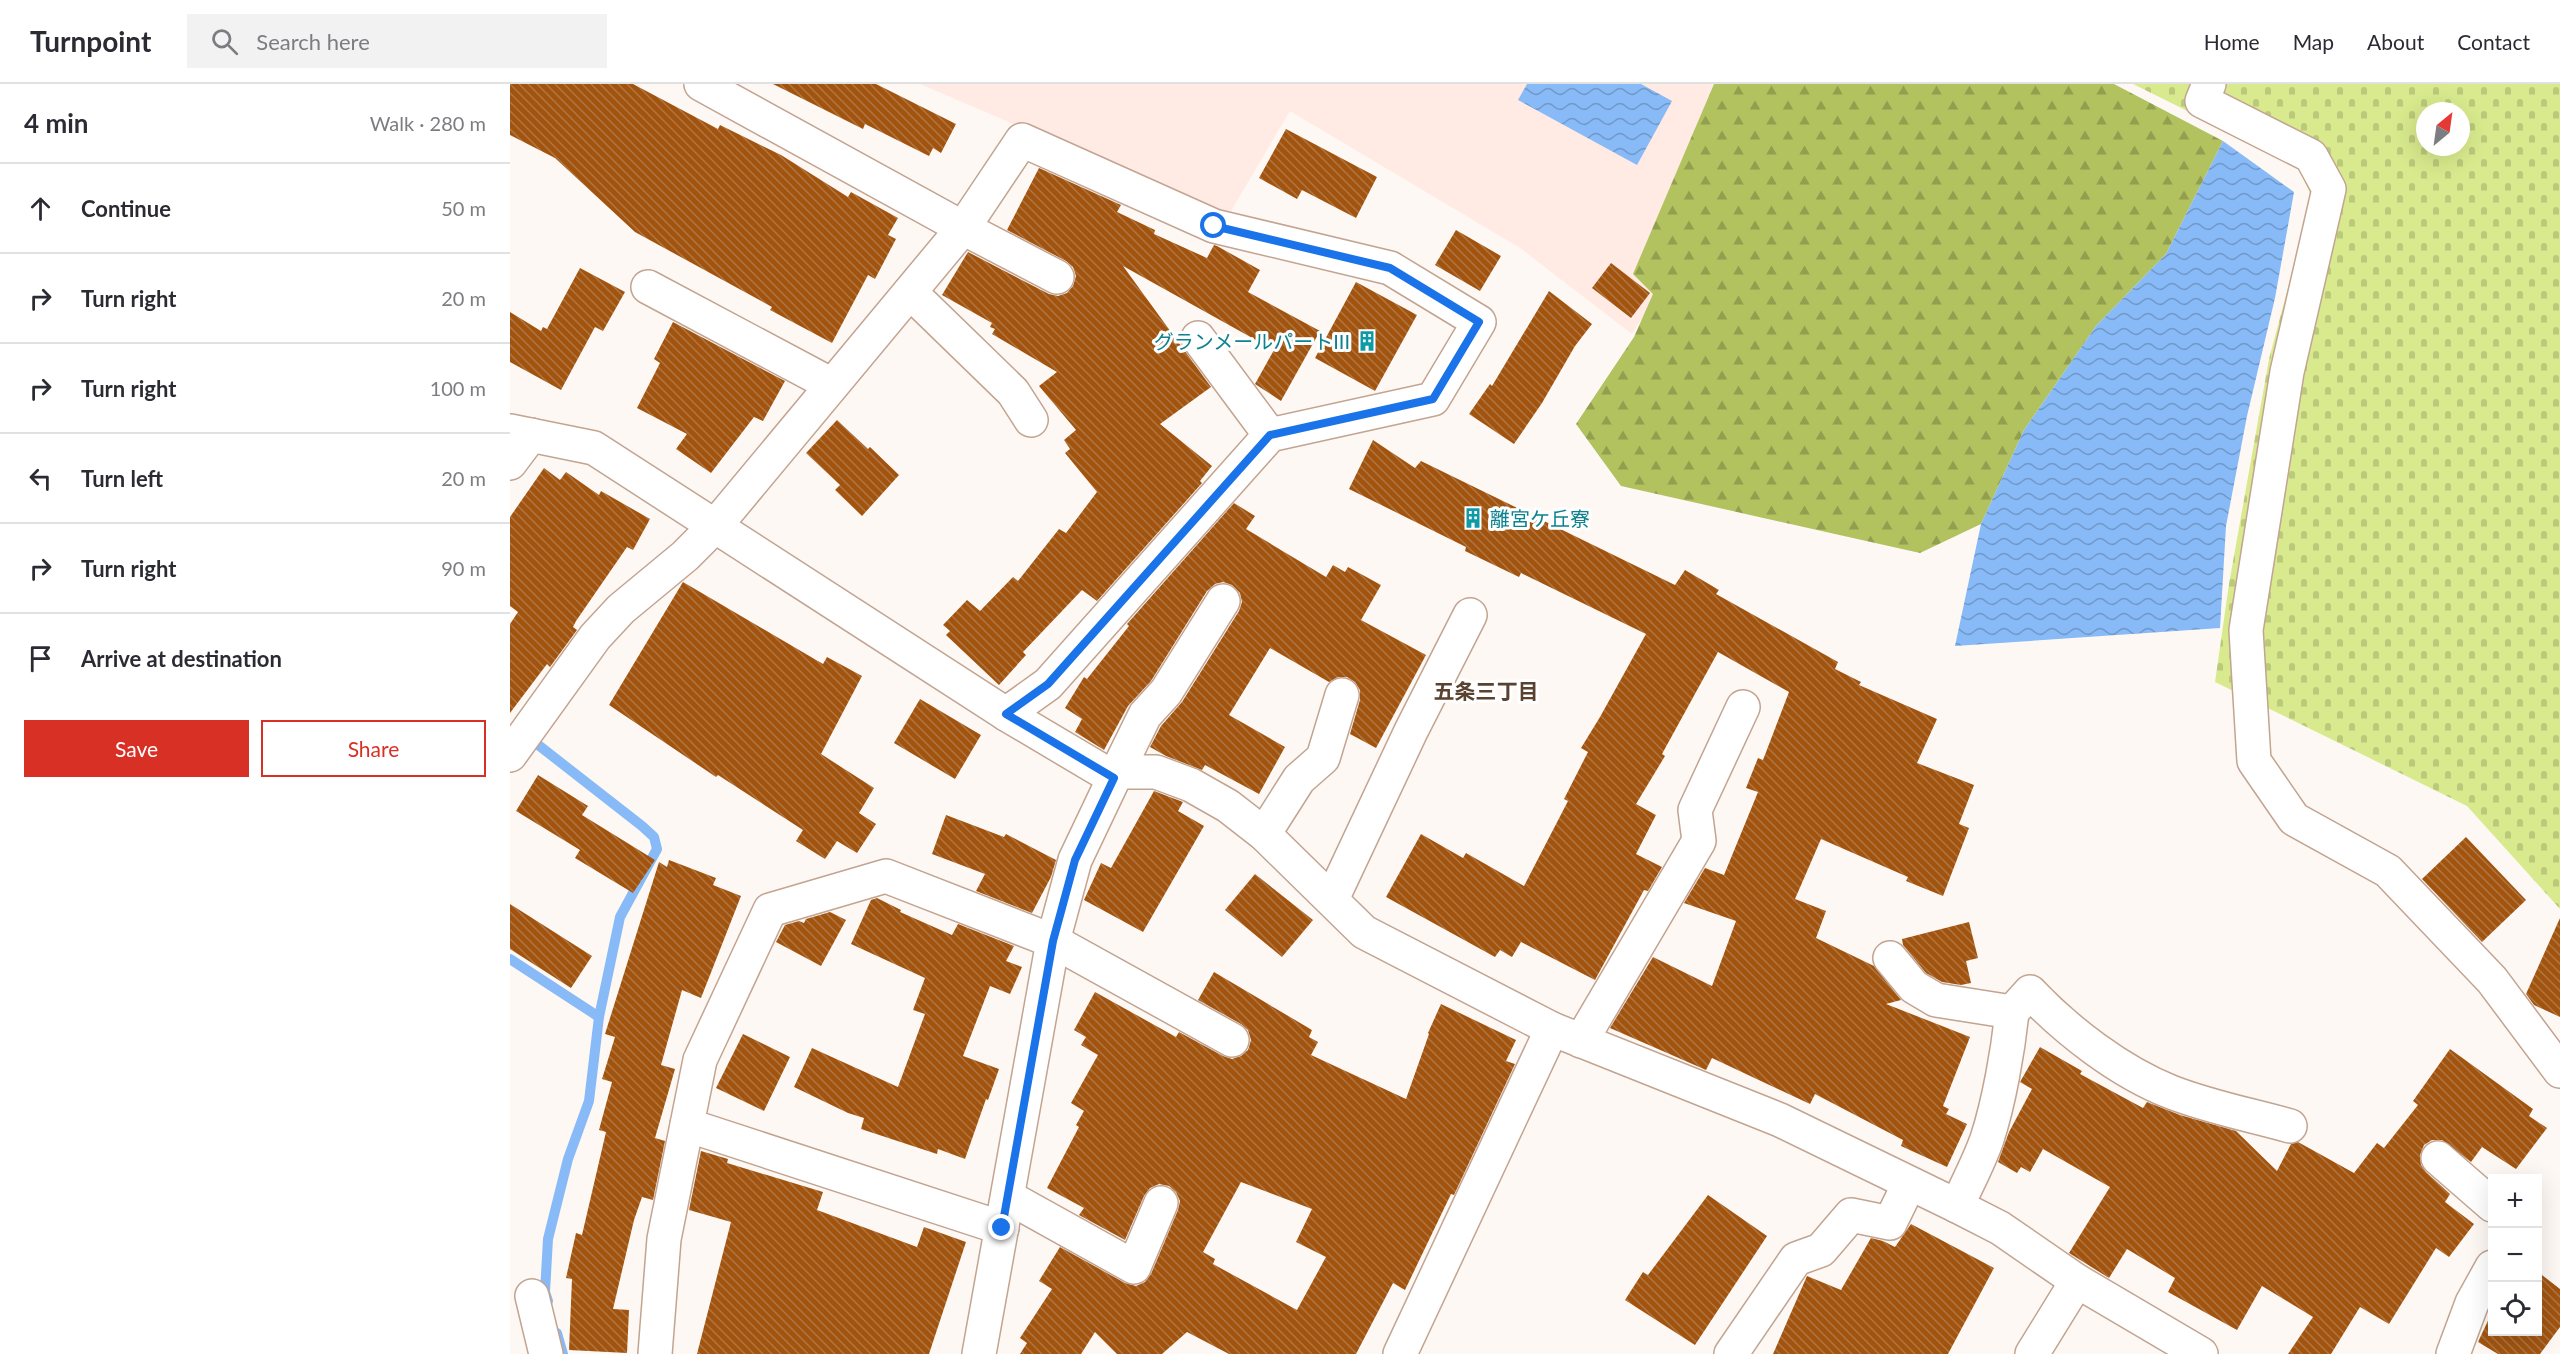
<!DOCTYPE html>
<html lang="en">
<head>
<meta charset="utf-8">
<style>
	body { margin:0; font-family:Lato,"Noto Sans JP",sans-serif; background:#f2f2f3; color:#2b2b33 }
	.controls { position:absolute; right:18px; bottom:18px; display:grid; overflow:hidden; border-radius:0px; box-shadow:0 6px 24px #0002 }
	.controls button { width:54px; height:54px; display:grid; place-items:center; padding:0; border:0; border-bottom:2px solid #e1e1e2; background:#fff; color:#2b2b33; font:30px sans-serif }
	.compass { position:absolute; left:1906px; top:18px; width:54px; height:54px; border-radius:50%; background:#fff; box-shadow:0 6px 24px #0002; rotate:29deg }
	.stop { position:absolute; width:18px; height:18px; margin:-14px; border:4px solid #1a73e8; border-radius:50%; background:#fff }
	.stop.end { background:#1a73e8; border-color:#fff; box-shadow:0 2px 6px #0008 }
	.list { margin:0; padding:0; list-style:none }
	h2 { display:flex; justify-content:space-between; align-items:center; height:78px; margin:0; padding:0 24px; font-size:26px }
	h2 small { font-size:20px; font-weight:400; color:#7c7c81 }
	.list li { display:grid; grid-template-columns:39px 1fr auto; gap:18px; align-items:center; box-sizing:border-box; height:90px; padding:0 24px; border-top:2px solid #e1e1e2 }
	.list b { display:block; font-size:22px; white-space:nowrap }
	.list em { font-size:20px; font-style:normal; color:#7c7c81 }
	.actions { display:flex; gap:12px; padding:18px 24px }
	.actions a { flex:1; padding:14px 0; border:2px solid #d93025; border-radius:0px; text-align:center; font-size:21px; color:#d93025 }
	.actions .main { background:#d93025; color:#fff }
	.icon { flex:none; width:33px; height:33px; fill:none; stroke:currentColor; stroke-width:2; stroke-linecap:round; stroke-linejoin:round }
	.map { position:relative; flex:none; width:2050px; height:1270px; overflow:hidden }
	header { display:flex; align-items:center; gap:36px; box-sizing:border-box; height:84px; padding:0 30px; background:#fff; border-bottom:2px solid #e1e1e2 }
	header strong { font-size:28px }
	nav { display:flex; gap:33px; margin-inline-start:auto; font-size:21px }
	.search { width:420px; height:54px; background:#f2f2f3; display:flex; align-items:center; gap:15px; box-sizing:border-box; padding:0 21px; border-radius:0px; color:#7c7c81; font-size:22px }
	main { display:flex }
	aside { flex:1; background:#fff }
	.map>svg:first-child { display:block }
</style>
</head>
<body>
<header>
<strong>Turnpoint</strong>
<div class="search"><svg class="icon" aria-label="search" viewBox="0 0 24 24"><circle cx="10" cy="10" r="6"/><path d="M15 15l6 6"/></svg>Search here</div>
<nav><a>Home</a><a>Map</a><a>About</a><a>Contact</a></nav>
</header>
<main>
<aside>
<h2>4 min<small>Walk · 280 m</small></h2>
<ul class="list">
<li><svg class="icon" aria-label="ahead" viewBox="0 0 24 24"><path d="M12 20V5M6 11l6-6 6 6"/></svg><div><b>Continue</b></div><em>50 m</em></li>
<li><svg class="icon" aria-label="right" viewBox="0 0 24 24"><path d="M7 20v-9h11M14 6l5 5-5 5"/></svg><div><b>Turn right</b></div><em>20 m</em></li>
<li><svg class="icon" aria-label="right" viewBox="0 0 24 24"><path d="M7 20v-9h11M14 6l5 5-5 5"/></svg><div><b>Turn right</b></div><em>100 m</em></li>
<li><svg class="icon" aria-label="left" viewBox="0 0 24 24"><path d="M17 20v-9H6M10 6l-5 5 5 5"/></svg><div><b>Turn left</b></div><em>20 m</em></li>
<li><svg class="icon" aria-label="right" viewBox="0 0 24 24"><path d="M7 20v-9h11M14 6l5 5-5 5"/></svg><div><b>Turn right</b></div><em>90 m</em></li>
<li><svg class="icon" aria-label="arrive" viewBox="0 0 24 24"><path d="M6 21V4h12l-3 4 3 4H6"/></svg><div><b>Arrive at destination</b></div></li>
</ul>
<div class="actions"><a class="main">Save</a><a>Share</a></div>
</aside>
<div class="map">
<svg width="2050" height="1270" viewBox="0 0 2050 1270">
	<defs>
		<pattern id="forest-firs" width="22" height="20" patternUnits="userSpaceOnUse" patternTransform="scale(1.5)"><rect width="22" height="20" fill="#b1c25f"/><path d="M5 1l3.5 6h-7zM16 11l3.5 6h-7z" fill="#929f4f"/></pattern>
		<pattern id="cemetery-stones" width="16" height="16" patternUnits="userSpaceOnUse" patternTransform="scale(1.5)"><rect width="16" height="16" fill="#d8ea8d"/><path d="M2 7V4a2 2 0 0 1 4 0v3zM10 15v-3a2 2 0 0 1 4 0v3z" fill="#bbc97a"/></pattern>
		<pattern id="water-waves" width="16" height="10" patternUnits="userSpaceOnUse" patternTransform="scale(1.5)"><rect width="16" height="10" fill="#87baf6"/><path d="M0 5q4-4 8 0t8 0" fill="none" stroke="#7098c8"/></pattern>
		<pattern id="building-back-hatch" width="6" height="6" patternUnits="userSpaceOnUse" patternTransform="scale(1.5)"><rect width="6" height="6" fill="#a2540f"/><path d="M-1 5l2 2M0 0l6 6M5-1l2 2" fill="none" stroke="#ad7644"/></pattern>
	</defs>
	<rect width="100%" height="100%" fill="#fef8f4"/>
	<path fill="#ffeae4" d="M 410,0 L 1212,0 L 1148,209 L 1122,250 L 1010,164 L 780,27 L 718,132 Z"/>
	<path fill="url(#forest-firs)" d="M 1204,0 L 1604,0 L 1713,57 L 1656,170 L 1586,242 L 1514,346 L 1471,440 L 1410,469 L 1111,402 L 1066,340 L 1124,253 L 1143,210 L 1123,190 Z"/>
	<path fill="url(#cemetery-stones)" fill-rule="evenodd" d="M 1623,0 L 2050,0 L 2050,825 L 1957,722 L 1705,598 L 1719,500 L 1759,275 L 1802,114 L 1788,82 ZM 1915,27 L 1951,27 L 1951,63 L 1915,63 Z"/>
	<g fill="url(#water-waves)">
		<path d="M 1017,0 L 1131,0 L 1162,17 L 1127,81 L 1008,16 Z"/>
		<path d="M 1713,57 L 1784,108 L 1765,214 L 1737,332 L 1716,442 L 1710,544 L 1445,562 L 1471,440 L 1514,346 L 1586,242 L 1656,170 Z"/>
	</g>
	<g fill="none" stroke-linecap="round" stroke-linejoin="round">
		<g stroke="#87baf6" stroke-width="10">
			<path d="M 27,660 L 132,742 L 144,753 L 147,765 L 110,833 L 89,933 L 79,1017 L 58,1075 L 38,1155 L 35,1208 L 38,1217"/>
			<path d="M 0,875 L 89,933"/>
			<path d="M 47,1249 L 53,1270"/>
		</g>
	</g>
	<g fill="url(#building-back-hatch)" fill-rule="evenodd">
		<path d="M 0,0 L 123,0 L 208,45 L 210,41 L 271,71 L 338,113 L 341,108 L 388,134 L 378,151 L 386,155 L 365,195 L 358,191 L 322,259 L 260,226 L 262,223 L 125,148 L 45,74 L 0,51 Z"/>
		<path d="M 263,0 L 366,0 L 446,40 L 431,69 L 423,64 L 419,72 L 355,40 L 353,45 Z"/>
		<path d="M 776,45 L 867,93 L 846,134 L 792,106 L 787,115 L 749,94 Z"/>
		<path d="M 529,84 L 611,121 L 607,128 L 645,146 L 644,150 L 697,174 L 704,161 L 707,162 L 750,186 L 738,208 L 810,247 L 771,317 L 745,300 L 764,266 L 613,182 L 701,303 L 650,340 L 702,382 L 690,397 L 692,399 L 587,517 L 572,506 L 513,568 L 516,571 L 489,601 L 436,551 L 440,547 L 433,541 L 457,516 L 470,527 L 503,493 L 508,497 L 549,445 L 556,449 L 587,408 L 555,369 L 560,365 L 554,356 L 566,346 L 529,302 L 547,288 L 482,250 L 485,245 L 480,243 L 482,239 L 432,211 L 458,168 L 539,210 L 548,212 L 557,209 L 563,202 L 566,192 L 563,183 L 556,177 L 497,146 Z"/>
		<path d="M 946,146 L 991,172 L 970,207 L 925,181 Z"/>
		<path d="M 1101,179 L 1140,209 L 1121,234 L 1082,204 Z"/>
		<path d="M 70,184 L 115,208 L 93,247 L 85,243 L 51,306 L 0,278 L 0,228 L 31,247 L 33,243 L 37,245 Z"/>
		<path d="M 846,198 L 907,231 L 865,307 L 805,274 Z"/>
		<path d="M 1039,207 L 1082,240 L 1065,262 L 1032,319 L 1004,360 L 959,330 L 980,300 L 982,302 Z"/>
		<path d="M 163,238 L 275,297 L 253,337 L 244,333 L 201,389 L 166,365 L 177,350 L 127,324 L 150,279 L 144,275 Z"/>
		<path d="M 327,336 L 358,365 L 360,363 L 389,391 L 352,432 L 325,406 L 330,401 L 296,369 Z"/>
		<path d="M 863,356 L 905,384 L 911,377 L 1165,501 L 1175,486 L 1209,506 L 1206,510 L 1328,578 L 1325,585 L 1351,598 L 1349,601 L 1427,635 L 1407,679 L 1464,701 L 1449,740 L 1459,744 L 1433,812 L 1396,797 L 1398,793 L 1311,755 L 1285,815 L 1316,827 L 1306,854 L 1364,882 L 1391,916 L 1376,920 L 1460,953 L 1433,1022 L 1439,1025 L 1436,1030 L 1457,1040 L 1437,1083 L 1391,1062 L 1393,1056 L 1305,1010 L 1300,1020 L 1202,974 L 1196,986 L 1100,944 L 1143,873 L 1202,902 L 1226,837 L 1174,819 L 1195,784 L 1214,791 L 1248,708 L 1236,704 L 1248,674 L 1253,676 L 1279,608 L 1208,568 L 1152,670 L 1155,672 L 1126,720 L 1146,731 L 1126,770 L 1152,783 L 1138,807 L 1134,806 L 1085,896 L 1011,858 L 1002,873 L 990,866 L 985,873 L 876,813 L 911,750 L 953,774 L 956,769 L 1014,802 L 1058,717 L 1054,715 L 1078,668 L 1071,664 L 1090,633 L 1136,550 L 1011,489 L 1009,493 L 955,467 L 956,463 L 839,405 Z"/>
		<path d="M 34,384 L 50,396 L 56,388 L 89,411 L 91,407 L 140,435 L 123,466 L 117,463 L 66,537 L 63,543 L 67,546 L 40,583 L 37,580 L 0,629 L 0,540 L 8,528 L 0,522 L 0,433 Z"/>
		<path d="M 724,419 L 745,432 L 736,445 L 816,493 L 823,481 L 835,488 L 838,483 L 871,501 L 851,536 L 916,571 L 866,664 L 840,650 L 850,616 L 850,606 L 845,598 L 837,593 L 828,593 L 819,598 L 760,564 L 719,631 L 775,663 L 749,710 L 695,681 L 692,686 L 656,672 L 640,663 L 651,642 L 672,618 L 729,527 L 732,518 L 730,509 L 722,501 L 713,498 L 705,500 L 697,507 L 641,597 L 618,622 L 594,666 L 565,648 L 572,635 L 555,624 L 574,593 L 577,595 L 619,542 L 617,540 Z"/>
		<path d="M 173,498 L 313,580 L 317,573 L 352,592 L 311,670 L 364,704 L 349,729 L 366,740 L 347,769 L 327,757 L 315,775 L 286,757 L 293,746 L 208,691 L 206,693 L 99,621 Z"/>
		<path d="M 410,615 L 471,651 L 445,695 L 384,659 Z"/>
		<path d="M 28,691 L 78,722 L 72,731 L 145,776 L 123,809 L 65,774 L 70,766 L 6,727 Z"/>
		<path d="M 644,707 L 673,718 L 668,727 L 694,742 L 633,848 L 574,816 L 591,779 L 601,784 Z"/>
		<path d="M 436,731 L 494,753 L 496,750 L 546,776 L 541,793 L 522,829 L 466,807 L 475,790 L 422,770 Z"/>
		<path d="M 1956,753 L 2016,816 L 1972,858 L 1912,795 Z"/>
		<path d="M 159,776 L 206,794 L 203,801 L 231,812 L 191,914 L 172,906 L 151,981 L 165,985 L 145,1054 L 155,1057 L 143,1116 L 132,1113 L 124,1136 L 103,1225 L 119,1226 L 117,1269 L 59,1266 L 62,1195 L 56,1194 L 66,1149 L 72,1151 L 96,1048 L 89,1046 L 102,998 L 92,995 L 105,953 L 95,950 L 149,778 L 157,783 Z"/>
		<path d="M 745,790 L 803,836 L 772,873 L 715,826 Z"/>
		<path d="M 367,814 L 391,826 L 390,828 L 442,851 L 448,840 L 504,862 L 496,877 L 512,883 L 500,910 L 480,902 L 453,972 L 489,985 L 478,1016 L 476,1015 L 455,1075 L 428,1065 L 427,1070 L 351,1045 L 354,1034 L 338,1029 L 284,1003 L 302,964 L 388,1003 L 415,930 L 403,926 L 415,894 L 341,860 L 361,816 Z"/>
		<path d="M 0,820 L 82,872 L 61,904 L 0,865 Z"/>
		<path d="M 320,828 L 336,836 L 311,882 L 266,858 L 275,841 L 289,837 L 294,839 L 296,835 Z"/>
		<path d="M 2050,834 L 2050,933 L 2024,921 L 2016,910 Z"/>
		<path d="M 1459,838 L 1468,874 L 1456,877 L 1461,899 L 1451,901 L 1432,898 L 1416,889 L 1393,861 L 1392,855 Z"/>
		<path d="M 704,888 L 802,946 L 799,953 L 808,958 L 801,971 L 896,1015 L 919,950 L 918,949 L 931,920 L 1006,956 L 996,977 L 1005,980 L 944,1111 L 941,1110 L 895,1206 L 883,1199 L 846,1270 L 719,1270 L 677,1248 L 652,1270 L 607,1270 L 585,1248 L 571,1270 L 510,1270 L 517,1259 L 510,1254 L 542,1205 L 529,1197 L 550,1163 L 615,1199 L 626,1202 L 635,1198 L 641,1190 L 668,1126 L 670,1117 L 666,1108 L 659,1102 L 649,1100 L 640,1104 L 634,1112 L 615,1156 L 569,1131 L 574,1124 L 537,1104 L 569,1043 L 566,1041 L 574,1027 L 561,1019 L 588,971 L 571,961 L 576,953 L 564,946 L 585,908 L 666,953 L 669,948 L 713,972 L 722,975 L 731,972 L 738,966 L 741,956 L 738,946 L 731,940 L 688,916 ZM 731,1098 L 802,1125 L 786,1158 L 816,1173 L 787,1226 L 703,1180 L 705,1175 L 693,1168 Z"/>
		<path d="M 233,950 L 280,973 L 254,1027 L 206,1004 Z"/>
		<path d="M 1530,963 L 1572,987 L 1570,990 L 1633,1024 L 1637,1018 L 1670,1031 L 1726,1047 L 1767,1087 L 1781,1060 L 1788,1058 L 1844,1089 L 1867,1059 L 1874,1064 L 1908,1021 L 1903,1017 L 1940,965 L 2023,1025 L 2019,1032 L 2037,1044 L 2006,1085 L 1972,1063 L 1961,1078 L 1932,1056 L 1922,1056 L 1914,1061 L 1910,1071 L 1911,1081 L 1916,1088 L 1940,1110 L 1935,1118 L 1964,1140 L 1939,1173 L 1926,1164 L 1879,1240 L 1850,1223 L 1821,1270 L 1778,1270 L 1803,1233 L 1752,1202 L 1727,1246 L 1658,1208 L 1665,1194 L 1617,1165 L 1599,1194 L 1559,1169 L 1600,1103 L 1533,1065 L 1520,1088 L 1511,1083 L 1507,1089 L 1488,1078 L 1499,1048 L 1522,1005 L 1510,998 Z"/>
		<path d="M 191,1067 L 218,1075 L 217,1079 L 313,1108 L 307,1126 L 407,1163 L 414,1143 L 456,1158 L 419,1270 L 187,1270 L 221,1138 L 179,1126 Z"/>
		<path d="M 1198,1111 L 1257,1152 L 1185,1261 L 1115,1216 L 1133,1188 L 1138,1191 Z"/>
		<path d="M 1401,1140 L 1484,1184 L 1438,1270 L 1263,1270 L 1297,1192 L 1331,1206 L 1361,1154 L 1373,1157 L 1385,1163 Z"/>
		<path d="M 2028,1188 L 2050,1205 L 2050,1243 L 2030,1270 L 1988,1270 L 1968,1258 L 1983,1226 L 1983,1248 L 2028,1248 Z"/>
	</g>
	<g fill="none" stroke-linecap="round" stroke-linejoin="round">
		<g stroke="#c2a491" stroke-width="36">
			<g id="minor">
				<path d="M 191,0 L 453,144 L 547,193"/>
				<path d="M 1699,0 L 1692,17 L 1801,72 L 1819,105 L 1777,288 L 1736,546 L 1744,677 L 1784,735 L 1878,787 L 1982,896 L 2050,987"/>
				<path d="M 138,203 L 322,301"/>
				<path d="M 400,208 L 503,308 L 521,336"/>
				<path d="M 688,254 L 760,351"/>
				<path d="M 0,347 L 84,364 L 496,630 L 604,694 L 565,776 L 543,857 L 469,1270"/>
				<path d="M 0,379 L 21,351"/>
				<path d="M 0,671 L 85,553 L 111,525 L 175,472 L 206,441 L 453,144 L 512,56 L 704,142 L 880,184 L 969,238 L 923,315 L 760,351 L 538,600 L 496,630"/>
				<path d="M 607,688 L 635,631 L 656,608 L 713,517"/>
				<path d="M 604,694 L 607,688 L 646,688 L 681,701 L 718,722 L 754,750 L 854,848 L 1042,945 L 1270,1036 L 1447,1122 L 1490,1144 L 1567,1197 L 1691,1270"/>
				<path d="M 754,750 L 789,695 L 813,674 L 832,611"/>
				<path d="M 822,815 L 901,647 L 960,531"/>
				<path d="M 1380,874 L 1404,903 L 1426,916 L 1502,928 L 1520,908 C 1557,947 1610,988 1661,1008 C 1699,1023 1741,1031 1780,1042"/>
				<path d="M 1071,957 L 1189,757 L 1185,726 L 1233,623"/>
				<path d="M 177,1041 L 492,1144"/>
				<path d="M 1928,1074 L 1982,1121"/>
				<path d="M 498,1113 L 624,1183 L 651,1119"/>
				<path d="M 1447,1122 C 1457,1100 1469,1078 1477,1055 C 1489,1018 1498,967 1502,928"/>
				<path d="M 22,1212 L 36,1270"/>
				<path d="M 145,1270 L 154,1155 L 190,976 L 260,826 L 376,792 L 543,857 L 722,956"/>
				<path d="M 890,1270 L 1042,945"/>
				<path d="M 1221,1270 L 1286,1175 L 1311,1166 L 1341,1131 L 1380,1139 L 1399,1100"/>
				<path d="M 1522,1270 L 1567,1197"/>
				<path d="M 1943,1270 L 1962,1219 L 1982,1183"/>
			</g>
		</g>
		<use href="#minor" stroke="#fff" stroke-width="33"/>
	</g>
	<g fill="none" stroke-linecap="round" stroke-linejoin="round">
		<path stroke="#1a73e8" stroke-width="8" d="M 492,1144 L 543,857 L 565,776 L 604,694 L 496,630 L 538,600 L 760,351 L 923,315 L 969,238 L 880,184 L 704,142"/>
	</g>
	<defs>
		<g id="building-bare" transform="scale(1.62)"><path d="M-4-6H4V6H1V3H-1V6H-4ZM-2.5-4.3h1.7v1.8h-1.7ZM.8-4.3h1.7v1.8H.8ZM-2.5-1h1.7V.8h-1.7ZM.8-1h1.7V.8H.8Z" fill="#0f9aa8" stroke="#fff" stroke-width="2.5" paint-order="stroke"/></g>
	</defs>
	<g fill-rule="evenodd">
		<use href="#building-bare" x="857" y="257"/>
		<use href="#building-bare" x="963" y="434"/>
	</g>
	<g text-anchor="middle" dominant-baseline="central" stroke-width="6" stroke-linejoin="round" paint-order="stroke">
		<g font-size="20" fill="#0d838f" stroke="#fff" text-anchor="end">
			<text x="840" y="257">グランメールパートIII</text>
			<text x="980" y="434" text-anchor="start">離宮ケ丘寮</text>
		</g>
		<g font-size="21" font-weight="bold" fill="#5a4130" stroke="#fff">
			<text x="976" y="606">五条三丁目</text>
		</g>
	</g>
</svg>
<div class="controls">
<button>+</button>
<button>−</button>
<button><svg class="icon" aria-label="locate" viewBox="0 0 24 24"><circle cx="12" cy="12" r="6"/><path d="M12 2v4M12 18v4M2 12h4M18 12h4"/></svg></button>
</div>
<svg class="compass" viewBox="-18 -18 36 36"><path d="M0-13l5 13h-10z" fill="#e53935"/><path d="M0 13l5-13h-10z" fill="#7c7c81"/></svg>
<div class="stop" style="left:704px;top:142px"></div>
<div class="stop end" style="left:492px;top:1144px"></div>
</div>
</main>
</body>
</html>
